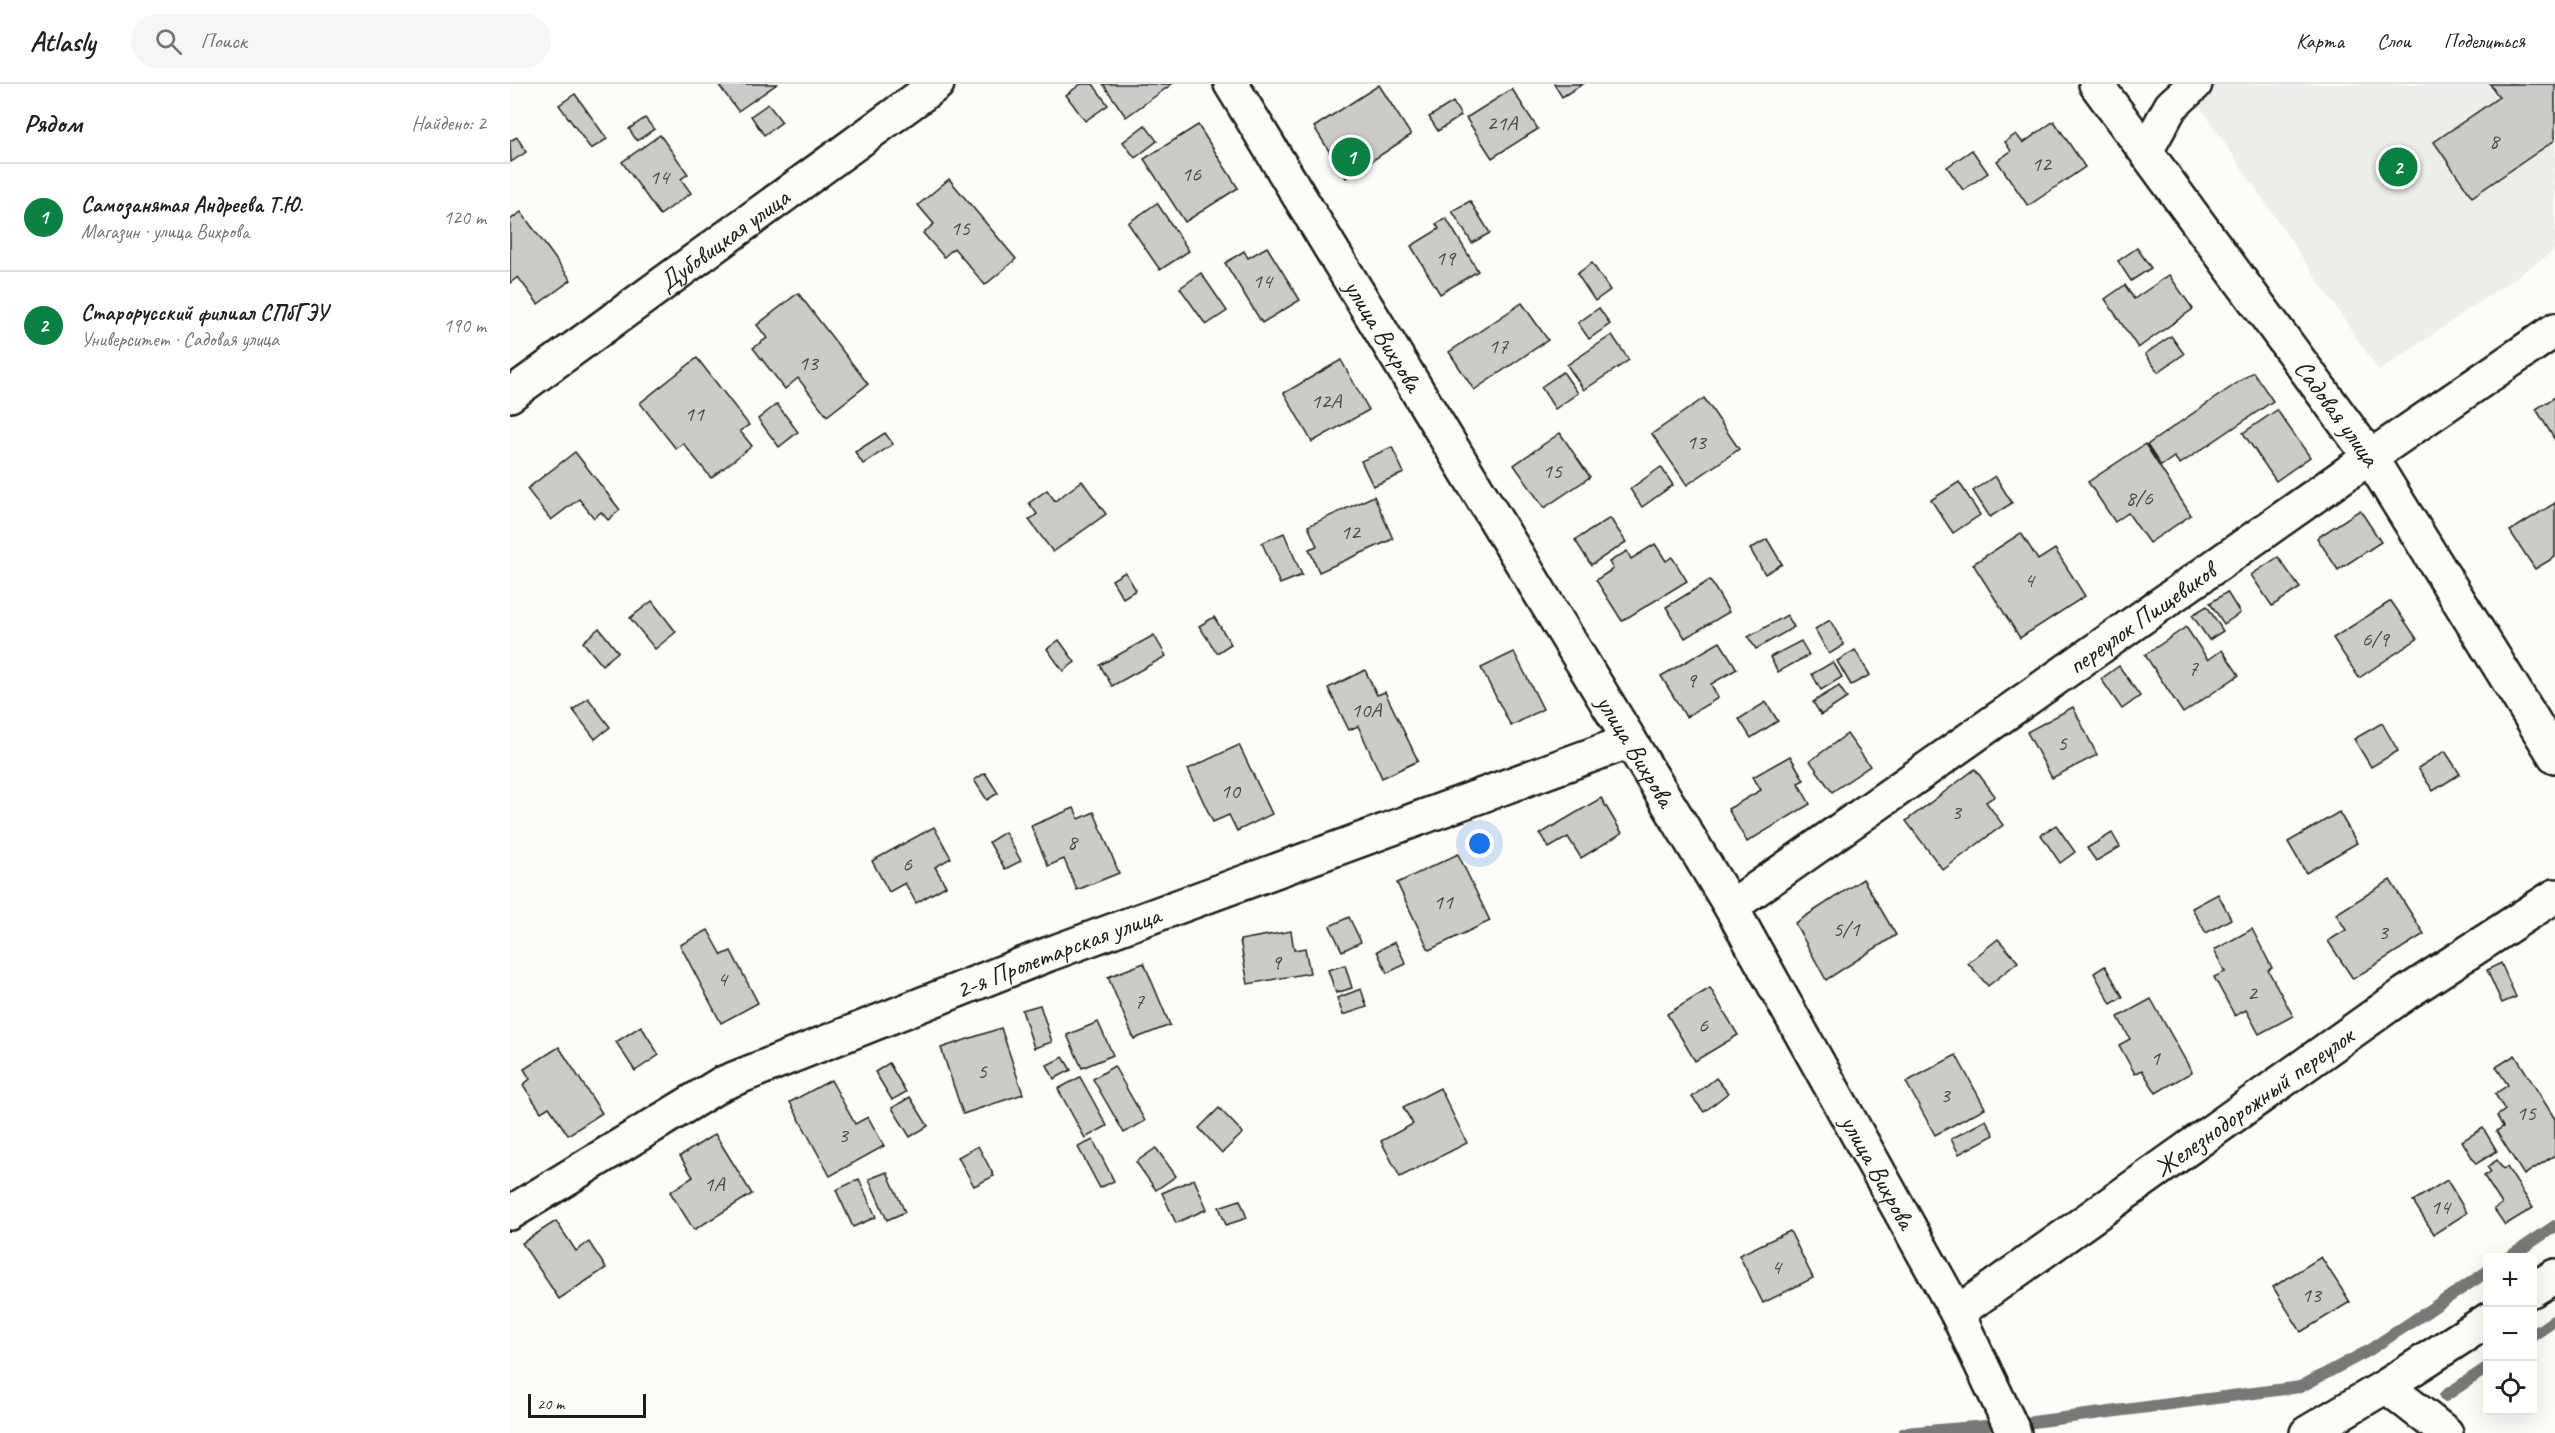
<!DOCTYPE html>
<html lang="ru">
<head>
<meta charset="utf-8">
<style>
	body { margin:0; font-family:Caveat,sans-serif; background:#f6f6f6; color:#202124 }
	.controls { position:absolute; right:18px; bottom:18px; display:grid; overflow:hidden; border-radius:6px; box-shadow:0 6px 24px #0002 }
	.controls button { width:54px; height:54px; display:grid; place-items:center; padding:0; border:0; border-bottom:2px solid #e0e0e0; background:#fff; color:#202124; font:30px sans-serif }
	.scale { position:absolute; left:18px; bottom:15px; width:118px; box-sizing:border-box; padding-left:6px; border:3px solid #1c1c1c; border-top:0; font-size:16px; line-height:21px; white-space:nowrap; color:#1c1c1c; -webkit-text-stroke:4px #fdfcf7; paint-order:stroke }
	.you { position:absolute; left:970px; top:760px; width:21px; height:21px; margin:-15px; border:4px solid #fff; border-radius:50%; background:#1a73e8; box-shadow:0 0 0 9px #1a73e833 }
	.badge { display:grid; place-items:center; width:39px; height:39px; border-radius:50%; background:#0b8043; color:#fff; font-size:20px; font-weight:700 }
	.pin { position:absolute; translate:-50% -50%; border:3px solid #fff; box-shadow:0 2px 6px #0006 }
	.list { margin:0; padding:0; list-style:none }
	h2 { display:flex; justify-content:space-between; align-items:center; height:78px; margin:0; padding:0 24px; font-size:26px }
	h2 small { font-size:20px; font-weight:400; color:#757577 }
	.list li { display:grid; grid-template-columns:39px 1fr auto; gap:18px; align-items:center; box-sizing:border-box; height:108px; padding:0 24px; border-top:2px solid #e0e0e0 }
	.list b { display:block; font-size:22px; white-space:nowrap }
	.list p { margin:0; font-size:20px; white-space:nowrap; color:#757577 }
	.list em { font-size:20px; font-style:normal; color:#757577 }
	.icon { flex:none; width:33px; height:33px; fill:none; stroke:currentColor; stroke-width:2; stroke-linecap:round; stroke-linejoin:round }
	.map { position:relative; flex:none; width:2045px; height:1349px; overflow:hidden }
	header { display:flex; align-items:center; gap:36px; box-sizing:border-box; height:84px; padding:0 30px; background:#fff; border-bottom:2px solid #e0e0e0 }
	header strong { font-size:28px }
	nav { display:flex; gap:33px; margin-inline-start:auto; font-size:21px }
	.search { width:420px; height:54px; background:#f6f6f6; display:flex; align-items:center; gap:15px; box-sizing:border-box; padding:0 21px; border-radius:33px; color:#757577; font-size:22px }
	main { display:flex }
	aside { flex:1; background:#fff }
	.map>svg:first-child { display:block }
</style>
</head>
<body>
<header>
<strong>Atlasly</strong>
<div class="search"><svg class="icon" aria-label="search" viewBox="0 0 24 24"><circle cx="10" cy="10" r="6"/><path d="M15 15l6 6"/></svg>Поиск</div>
<nav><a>Карта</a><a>Слои</a><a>Поделиться</a></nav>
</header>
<main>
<aside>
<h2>Рядом<small>Найдено: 2</small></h2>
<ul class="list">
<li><span class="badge">1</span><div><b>Самозанятая Андреева Т.Ю.</b><p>Магазин · улица Вихрова</p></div><em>120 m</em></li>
<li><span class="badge">2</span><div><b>Старорусский филиал СПбГЭУ</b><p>Университет · Садовая улица</p></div><em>190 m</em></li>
</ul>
</aside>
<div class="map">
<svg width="2045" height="1349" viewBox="0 0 2045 1349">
	<rect width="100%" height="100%" fill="#fdfcf7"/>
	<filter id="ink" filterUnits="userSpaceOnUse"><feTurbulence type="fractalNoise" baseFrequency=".0167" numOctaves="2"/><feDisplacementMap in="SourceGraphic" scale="12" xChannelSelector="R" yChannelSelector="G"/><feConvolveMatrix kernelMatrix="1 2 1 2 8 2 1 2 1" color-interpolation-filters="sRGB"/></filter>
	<g filter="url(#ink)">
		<path fill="#eeede9" d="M 1675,0 L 2045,0 L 2045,166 L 1869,287 Z"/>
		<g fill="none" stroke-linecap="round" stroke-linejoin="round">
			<g stroke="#797876" stroke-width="12">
				<path d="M 1998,1174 L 2045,1142"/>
				<path d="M 2022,1252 L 2045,1236"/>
				<path d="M 1935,1312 L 1978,1283"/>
				<path d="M 1523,1338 L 1790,1303 L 1858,1267 L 1978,1187"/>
				<path d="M 1394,1349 L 1476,1342"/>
			</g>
		</g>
		<g fill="#cccbc8" stroke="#1c1c1c" stroke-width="1.5">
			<path d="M 208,0 L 267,0 L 228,27 Z"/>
			<path d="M 571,0 L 583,0 L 598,21 L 575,37 L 556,11 Z"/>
			<path d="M 593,0 L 662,0 L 616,33 Z"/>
			<path d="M 1044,0 L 1073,0 L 1052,13 Z"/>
			<path d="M 1980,0 L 2045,0 L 2045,56 L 1962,113 L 1924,58 L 1989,13 Z"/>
			<path d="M 869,1 L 901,51 L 836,94 L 804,43 Z"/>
			<path d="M 1002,5 L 1028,45 L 982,74 L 956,34 Z"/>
			<path d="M 65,10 L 97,55 L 81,65 L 49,21 Z"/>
			<path d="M 943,18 L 951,32 L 928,47 L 919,33 Z"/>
			<path d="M 258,20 L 272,38 L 254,51 L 241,32 Z"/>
			<path d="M 135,34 L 144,45 L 127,57 L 119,45 Z"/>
			<path d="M 1544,37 L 1575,83 L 1518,122 L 1487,77 L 1501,67 L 1495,58 L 1506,50 L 1513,59 Z"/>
			<path d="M 635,41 L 647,57 L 625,74 L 613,58 Z"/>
			<path d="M 688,41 L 728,104 L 675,138 L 634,75 Z"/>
			<path d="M 150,51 L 178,90 L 171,95 L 181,109 L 150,131 L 112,78 Z"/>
			<path d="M 7,53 L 16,68 L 1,78 L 0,57 Z"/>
			<path d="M 1462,66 L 1478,89 L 1453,106 L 1437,83 Z"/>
			<path d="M 439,95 L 506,175 L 475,201 L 444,164 L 434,173 L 413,149 L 424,140 L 408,121 Z"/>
			<path d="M 960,117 L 980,149 L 962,159 L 942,127 Z"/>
			<path d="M 647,119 L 679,167 L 650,186 L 618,139 Z"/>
			<path d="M 11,128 L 61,196 L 28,220 L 8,193 L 0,199 L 0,136 Z"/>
			<path d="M 936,134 L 968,187 L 930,210 L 901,162 L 929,145 L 926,140 Z"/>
			<path d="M 757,163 L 790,216 L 752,239 L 715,179 L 734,167 L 738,174 Z"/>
			<path d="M 1627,164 L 1641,184 L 1621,197 L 1608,177 Z"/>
			<path d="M 1082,179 L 1100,206 L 1085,217 L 1067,190 Z"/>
			<path d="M 691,189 L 717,227 L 696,241 L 670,204 Z"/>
			<path d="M 1659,191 L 1683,225 L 1628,264 L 1595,215 L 1615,201 L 1624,215 Z"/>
			<path d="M 288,209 L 358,300 L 317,332 L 288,294 L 275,305 L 243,264 L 257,254 L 247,241 Z"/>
			<path d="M 1012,219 L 1038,256 L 964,306 L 939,268 Z"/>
			<path d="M 1089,224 L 1100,240 L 1079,255 L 1068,239 Z"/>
			<path d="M 1102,251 L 1119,276 L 1074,306 L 1057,281 Z"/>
			<path d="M 1661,252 L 1674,270 L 1648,288 L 1635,270 Z"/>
			<path d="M 187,274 L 239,341 L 230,347 L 242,362 L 201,394 L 173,359 L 166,365 L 130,319 Z"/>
			<path d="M 831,276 L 859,326 L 802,358 L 774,309 Z"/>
			<path d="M 1053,288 L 1068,309 L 1045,325 L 1031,303 Z"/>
			<path d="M 1743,288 L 1763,317 L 1670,380 L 1664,373 L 1651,382 L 1637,361 Z"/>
			<path d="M 2045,313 L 2045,356 L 2026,325 Z"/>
			<path d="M 1194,314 L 1229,365 L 1177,401 L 1142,350 Z"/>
			<path d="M 267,320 L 288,348 L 269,363 L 248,335 Z"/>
			<path d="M 1767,326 L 1800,373 L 1766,397 L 1733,349 Z"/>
			<path d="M 375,349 L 383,360 L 353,380 L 345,368 Z"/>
			<path d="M 1050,349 L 1080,393 L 1034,424 L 1004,381 Z"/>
			<path d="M 1635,360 L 1681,431 L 1639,459 L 1618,429 L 1605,438 L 1578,398 Z"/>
			<path d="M 882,363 L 894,389 L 863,402 L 851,377 Z"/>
			<path d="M 65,368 L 110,426 L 98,436 L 91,428 L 84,434 L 69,415 L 41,436 L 17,405 Z"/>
			<path d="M 1151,383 L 1163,401 L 1132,423 L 1120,405 Z"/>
			<path d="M 1485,392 L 1502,419 L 1480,433 L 1463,407 Z"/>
			<path d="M 572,397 L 596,430 L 543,468 L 519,436 L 527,430 L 519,419 L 537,406 L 545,417 Z"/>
			<path d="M 1449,398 L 1470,431 L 1443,449 L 1421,416 Z"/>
			<path d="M 864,412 L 883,455 L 809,488 L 799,465 L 807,462 L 798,442 Z"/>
			<path d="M 2045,419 L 2045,473 L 2025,485 L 2000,447 Z"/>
			<path d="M 1850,426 L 1871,458 L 1828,486 L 1807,454 Z"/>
			<path d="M 1100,434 L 1116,458 L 1081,481 L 1065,456 Z"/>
			<path d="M 774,449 L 792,491 L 770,500 L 752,459 Z"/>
			<path d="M 1511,449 L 1528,476 L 1545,465 L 1575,512 L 1510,554 L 1463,480 Z"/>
			<path d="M 1257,455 L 1272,480 L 1255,490 L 1240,465 Z"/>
			<path d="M 1145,460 L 1156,477 L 1162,473 L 1177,497 L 1112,537 L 1086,496 L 1103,485 L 1099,478 L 1117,467 L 1121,475 Z"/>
			<path d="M 1768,473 L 1790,504 L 1762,522 L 1741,491 Z"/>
			<path d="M 615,488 L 626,506 L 613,514 L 602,496 Z"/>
			<path d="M 1200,496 L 1219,528 L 1175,554 L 1156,523 Z"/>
			<path d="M 1717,508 L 1730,529 L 1714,540 L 1700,519 Z"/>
			<path d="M 142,517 L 166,548 L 145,565 L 120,534 Z"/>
			<path d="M 1881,517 L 1907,555 L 1849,594 L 1823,554 Z"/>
			<path d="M 1697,522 L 1713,547 L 1699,556 L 1682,531 Z"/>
			<path d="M 1277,531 L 1284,543 L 1246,565 L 1238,553 Z"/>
			<path d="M 704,533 L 721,560 L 707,569 L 689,542 Z"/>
			<path d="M 1320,536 L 1334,561 L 1319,570 L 1305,545 Z"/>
			<path d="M 1676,543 L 1698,576 L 1712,566 L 1729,591 L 1673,629 L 1635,571 Z"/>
			<path d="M 89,544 L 108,568 L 92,581 L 73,558 Z"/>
			<path d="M 644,551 L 656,572 L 602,602 L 590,581 Z"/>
			<path d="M 549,556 L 565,578 L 553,587 L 537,565 Z"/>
			<path d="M 1291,557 L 1299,571 L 1268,588 L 1260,573 Z"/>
			<path d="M 1210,558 L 1227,585 L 1201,600 L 1208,614 L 1176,633 L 1151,592 Z"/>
			<path d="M 1345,566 L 1360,591 L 1341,601 L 1327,577 Z"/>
			<path d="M 1004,568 L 1033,625 L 1001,642 L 971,584 Z"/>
			<path d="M 1323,578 L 1332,593 L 1311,606 L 1302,590 Z"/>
			<path d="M 1609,582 L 1630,612 L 1612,625 L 1591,595 Z"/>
			<path d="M 855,586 L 867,611 L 875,608 L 908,677 L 872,694 L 848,642 L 839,646 L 818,604 Z"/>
			<path d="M 1329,602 L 1337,614 L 1311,631 L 1303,618 Z"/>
			<path d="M 78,614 L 100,643 L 85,655 L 63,626 Z"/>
			<path d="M 1256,618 L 1268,637 L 1241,654 L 1229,635 Z"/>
			<path d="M 1563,623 L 1587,671 L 1542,694 L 1517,648 Z"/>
			<path d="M 1872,639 L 1888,667 L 1861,683 L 1844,655 Z"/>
			<path d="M 1337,650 L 1360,682 L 1322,708 L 1300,677 Z"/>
			<path d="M 729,661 L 762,730 L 727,747 L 719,731 L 703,738 L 678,685 Z"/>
			<path d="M 1935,667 L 1950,690 L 1923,707 L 1908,684 Z"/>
			<path d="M 1280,672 L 1294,696 L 1288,699 L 1300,720 L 1237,758 L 1218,725 L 1251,706 L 1243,693 Z"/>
			<path d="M 1465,685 L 1485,712 L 1476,718 L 1493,741 L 1433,786 L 1396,737 Z"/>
			<path d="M 475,689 L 488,709 L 477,716 L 464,696 Z"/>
			<path d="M 1091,714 L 1112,749 L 1071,774 L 1058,753 L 1039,764 L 1030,750 Z"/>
			<path d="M 564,724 L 569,735 L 584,728 L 609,789 L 567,806 L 554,775 L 538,782 L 521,742 Z"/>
			<path d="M 1829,728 L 1847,759 L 1796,789 L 1778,758 Z"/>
			<path d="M 1546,741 L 1565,768 L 1550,779 L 1531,751 Z"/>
			<path d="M 424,743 L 441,774 L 425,783 L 436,802 L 406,819 L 395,799 L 379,808 L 362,777 Z"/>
			<path d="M 495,748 L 511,777 L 495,785 L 479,758 Z"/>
			<path d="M 1602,749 L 1610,763 L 1586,777 L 1577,764 Z"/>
			<path d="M 948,770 L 980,837 L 919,866 L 887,799 Z"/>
			<path d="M 1353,795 L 1386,851 L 1316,896 L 1285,839 Z"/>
			<path d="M 1880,796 L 1914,850 L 1843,895 L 1818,857 L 1836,846 L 1826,830 Z"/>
			<path d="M 1708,810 L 1721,835 L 1696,849 L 1682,824 Z"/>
			<path d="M 839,833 L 851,858 L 832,867 L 820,842 Z"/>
			<path d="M 1742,845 L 1762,884 L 1758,886 L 1783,932 L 1749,950 L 1736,926 L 1725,932 L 1704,893 L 1715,888 L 1704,866 Z"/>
			<path d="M 198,846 L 212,871 L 221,867 L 248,919 L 211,939 L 170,861 Z"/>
			<path d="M 781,847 L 784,866 L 795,864 L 800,889 L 738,900 L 730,856 Z"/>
			<path d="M 1488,855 L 1508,878 L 1478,902 L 1458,879 Z"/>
			<path d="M 885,858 L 896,880 L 877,889 L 867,867 Z"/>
			<path d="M 634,879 L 660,941 L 624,955 L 598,893 Z"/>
			<path d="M 1991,879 L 2006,913 L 1992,919 L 1977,886 Z"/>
			<path d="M 835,881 L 842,904 L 826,909 L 818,886 Z"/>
			<path d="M 1595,882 L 1613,913 L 1601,920 L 1584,889 Z"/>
			<path d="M 1200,904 L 1228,951 L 1185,977 L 1157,930 Z"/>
			<path d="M 851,905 L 857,923 L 833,931 L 827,914 Z"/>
			<path d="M 1641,915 L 1682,988 L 1646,1009 L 1632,986 L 1625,990 L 1609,961 L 1620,955 L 1608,933 Z"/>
			<path d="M 530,921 L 542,958 L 524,964 L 512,926 Z"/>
			<path d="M 588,938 L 603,971 L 572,984 L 557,951 Z"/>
			<path d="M 131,942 L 149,971 L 125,987 L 106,958 Z"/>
			<path d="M 491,944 L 513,1010 L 453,1030 L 431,964 Z"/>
			<path d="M 49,963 L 92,1029 L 58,1051 L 39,1023 L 31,1028 L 13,1001 L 20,995 L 14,985 Z"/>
			<path d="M 1446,971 L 1475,1024 L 1425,1051 L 1396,998 Z"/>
			<path d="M 2005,971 L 2045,1035 L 2045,1071 L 2014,1091 L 1986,1047 L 1993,1043 L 1987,1032 L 1995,1026 L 1985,1010 L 1998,1001 L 1986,983 Z"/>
			<path d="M 553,973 L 561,986 L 544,995 L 537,981 Z"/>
			<path d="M 379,979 L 396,1008 L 382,1016 L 365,988 Z"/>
			<path d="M 604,982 L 635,1037 L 614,1049 L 583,995 Z"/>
			<path d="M 570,993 L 597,1042 L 575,1054 L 548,1005 Z"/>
			<path d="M 1206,994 L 1218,1009 L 1194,1028 L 1182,1013 Z"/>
			<path d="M 321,996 L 345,1040 L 358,1033 L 374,1062 L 320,1092 L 280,1018 Z"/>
			<path d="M 930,1004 L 957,1059 L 890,1093 L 871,1057 L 903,1040 L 893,1023 Z"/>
			<path d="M 400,1013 L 418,1042 L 400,1053 L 382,1024 Z"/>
			<path d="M 709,1024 L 733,1049 L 712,1069 L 689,1044 Z"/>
			<path d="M 1476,1036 L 1484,1051 L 1449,1070 L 1441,1055 Z"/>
			<path d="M 1973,1044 L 1987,1067 L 1966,1080 L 1952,1057 Z"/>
			<path d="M 205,1050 L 242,1110 L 184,1146 L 160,1108 L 183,1093 L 170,1072 Z"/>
			<path d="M 583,1056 L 604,1097 L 590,1104 L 568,1063 Z"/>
			<path d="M 468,1062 L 484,1092 L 464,1102 L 448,1073 Z"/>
			<path d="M 646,1064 L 666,1092 L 646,1106 L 626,1078 Z"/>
			<path d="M 1987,1076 L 1993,1085 L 1997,1083 L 2023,1124 L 1995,1141 L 1984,1125 L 1992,1120 L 1974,1092 L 1981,1088 L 1977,1083 Z"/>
			<path d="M 377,1088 L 395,1128 L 377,1136 L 359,1095 Z"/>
			<path d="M 349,1095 L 366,1133 L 343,1143 L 326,1106 Z"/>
			<path d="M 684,1095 L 697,1125 L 666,1139 L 652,1109 Z"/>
			<path d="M 1937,1096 L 1957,1129 L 1924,1150 L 1903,1117 Z"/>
			<path d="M 730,1116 L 737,1134 L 716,1141 L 709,1123 Z"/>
			<path d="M 46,1137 L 66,1167 L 79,1158 L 96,1184 L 49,1215 L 12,1159 Z"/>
			<path d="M 1280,1147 L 1303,1194 L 1253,1219 L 1229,1171 Z"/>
			<path d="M 1811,1173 L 1840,1218 L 1791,1248 L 1763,1203 Z"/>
		</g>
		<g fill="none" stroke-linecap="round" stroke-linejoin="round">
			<g stroke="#1c1c1c" stroke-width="38">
				<g id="minor">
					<path id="s1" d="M 721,0 L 1221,823 L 1447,1229 L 1504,1349"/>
					<path id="s2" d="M 1586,0 L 1860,373 L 2045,672"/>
					<path d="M 1636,67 L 1661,22 L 1685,0"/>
					<path id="s3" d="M 0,311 L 427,0"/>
					<path id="s4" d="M 1221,823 L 1860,373 L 2045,246"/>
					<path id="s5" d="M 0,1129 L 211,1000 L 539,870 L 1120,657"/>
					<path d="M 2022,1206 L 2045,1192"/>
					<path id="s6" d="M 1447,1229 L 1896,909 L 2045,812"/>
					<path d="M 1876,1302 L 1936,1349"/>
					<path d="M 1797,1349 L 1876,1302 L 1978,1236"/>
				</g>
			</g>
			<use href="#minor" stroke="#fdfcf7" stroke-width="33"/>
		</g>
	</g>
	<g text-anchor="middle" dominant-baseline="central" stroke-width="4.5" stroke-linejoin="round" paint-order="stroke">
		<g font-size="22" fill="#484847">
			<text x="992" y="39">21А</text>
			<text x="1984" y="57">8</text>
			<text x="1531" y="80">12</text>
			<text x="681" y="90">16</text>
			<text x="149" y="93">14</text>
			<text x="450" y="144">15</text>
			<text x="935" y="174">19</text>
			<text x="752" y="197">14</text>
			<text x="988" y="262">17</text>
			<text x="298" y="279">13</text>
			<text x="816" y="317">12А</text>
			<text x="184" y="330">11</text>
			<text x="1186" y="358">13</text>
			<text x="1042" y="387">15</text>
			<text x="1629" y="414">8/6</text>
			<text x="840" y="448">12</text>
			<text x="1519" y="496">4</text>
			<text x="1865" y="555">6/9</text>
			<text x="1683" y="584">7</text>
			<text x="1181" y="596">9</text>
			<text x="856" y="626">10А</text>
			<text x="1552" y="659">5</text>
			<text x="720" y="707">10</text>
			<text x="1446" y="728">3</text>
			<text x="562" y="758">8</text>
			<text x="397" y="780">6</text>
			<text x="933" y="818">11</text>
			<text x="1336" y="845">5/1</text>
			<text x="1873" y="848">3</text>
			<text x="766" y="878">9</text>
			<text x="212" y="895">4</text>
			<text x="1742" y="909">2</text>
			<text x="629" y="917">7</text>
			<text x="1193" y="941">6</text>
			<text x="1645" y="974">1</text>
			<text x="472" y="987">5</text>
			<text x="1435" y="1011">3</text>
			<text x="2016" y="1029">15</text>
			<text x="333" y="1051">3</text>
			<text x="204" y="1100">1А</text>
			<text x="1930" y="1123">14</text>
			<text x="1266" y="1183">4</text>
			<text x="1801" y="1211">13</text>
		</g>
		<g font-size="26" fill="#1c1c1c" stroke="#fdfcf7">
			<text stroke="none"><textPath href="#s3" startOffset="264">Дубовицкая улица</textPath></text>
			<text stroke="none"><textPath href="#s1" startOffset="294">улица Вихрова</textPath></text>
			<text stroke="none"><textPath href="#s2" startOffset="408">Садовая улица</textPath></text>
			<text stroke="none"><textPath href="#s4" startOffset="502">переулок Пищевиков</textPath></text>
			<text stroke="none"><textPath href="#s1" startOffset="780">улица Вихрова</textPath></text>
			<text stroke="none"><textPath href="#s5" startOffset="609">2-я Пролетарская улица</textPath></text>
			<text stroke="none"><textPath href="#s6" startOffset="364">Железнодорожный переулок</textPath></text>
			<text stroke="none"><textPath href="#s1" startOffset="1266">улица Вихрова</textPath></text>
		</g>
	</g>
</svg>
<div class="controls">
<button>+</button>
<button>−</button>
<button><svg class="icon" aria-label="locate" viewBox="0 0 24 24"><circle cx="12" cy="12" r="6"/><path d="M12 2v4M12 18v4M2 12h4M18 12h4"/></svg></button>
</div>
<div class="scale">20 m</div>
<div class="you"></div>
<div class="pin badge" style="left:841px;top:73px">1</div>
<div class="pin badge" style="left:1888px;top:83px">2</div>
</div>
</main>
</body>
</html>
